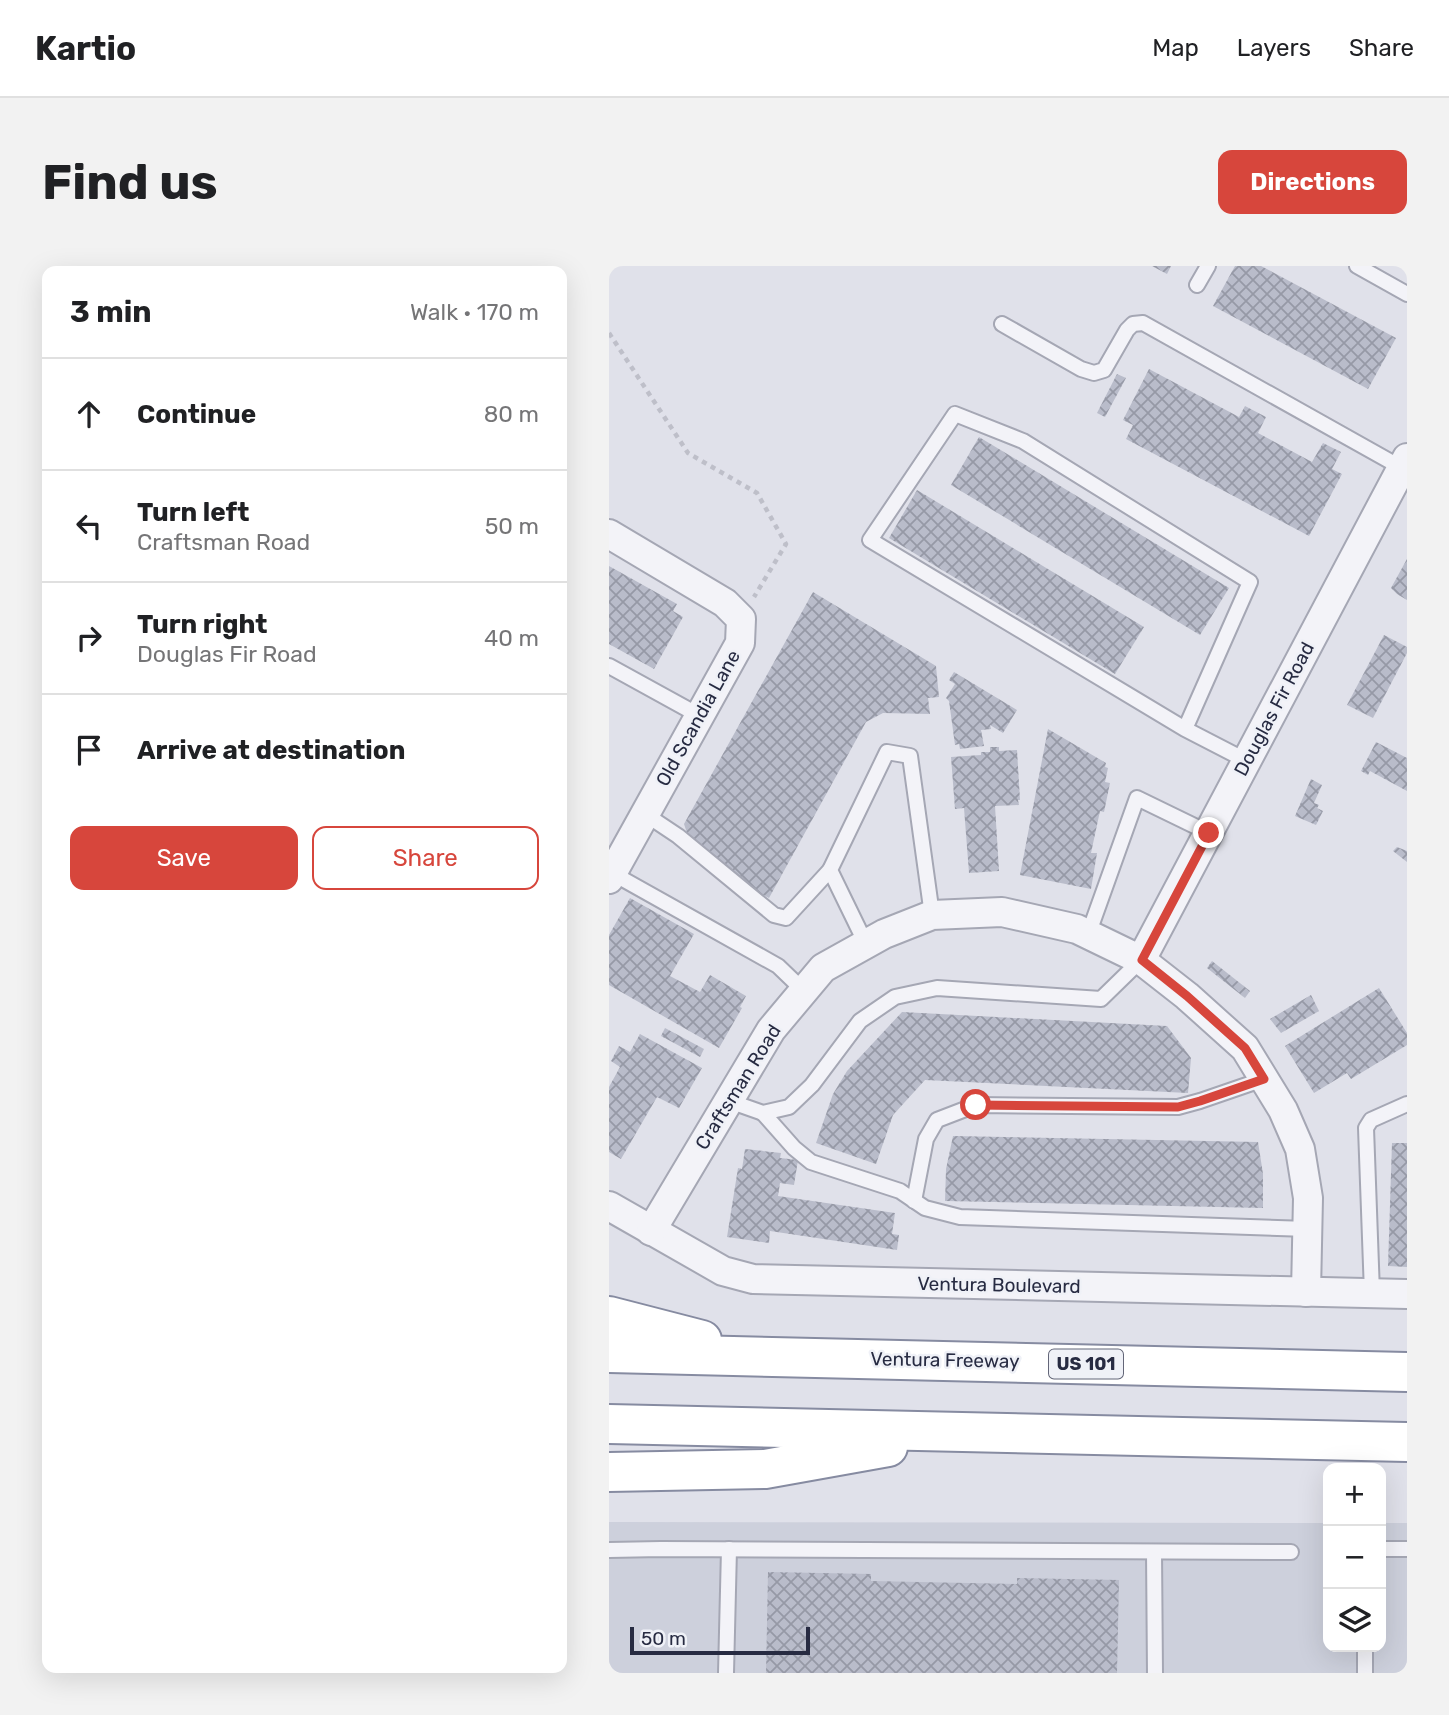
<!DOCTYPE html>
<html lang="en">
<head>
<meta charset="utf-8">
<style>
	body { margin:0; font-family:Rubik,sans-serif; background:#f2f2f2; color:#202124 }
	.controls { position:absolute; right:21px; bottom:21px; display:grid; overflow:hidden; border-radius:14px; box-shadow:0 7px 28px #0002 }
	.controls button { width:63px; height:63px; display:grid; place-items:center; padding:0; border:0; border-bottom:2px solid #e0e0e0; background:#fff; color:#202124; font:35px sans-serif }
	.scale { position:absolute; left:21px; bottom:18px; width:180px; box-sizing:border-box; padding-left:7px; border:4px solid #272b42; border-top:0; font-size:19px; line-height:24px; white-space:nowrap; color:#272b42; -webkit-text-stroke:5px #eff1f7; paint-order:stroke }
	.stop { position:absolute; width:21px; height:21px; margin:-16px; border:5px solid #d7463c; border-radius:50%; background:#fff }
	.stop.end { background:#d7463c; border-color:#fff; box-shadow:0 2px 7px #0008 }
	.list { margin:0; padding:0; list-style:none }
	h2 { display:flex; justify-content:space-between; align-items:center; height:91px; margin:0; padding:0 28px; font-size:30px }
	h2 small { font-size:23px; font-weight:400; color:#757577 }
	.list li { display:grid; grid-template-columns:46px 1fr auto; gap:21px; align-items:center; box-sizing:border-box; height:112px; padding:0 28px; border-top:2px solid #e0e0e0 }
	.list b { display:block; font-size:26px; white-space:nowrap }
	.list p { margin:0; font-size:23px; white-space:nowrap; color:#757577 }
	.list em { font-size:23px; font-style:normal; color:#757577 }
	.actions { display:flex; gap:14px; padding:21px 28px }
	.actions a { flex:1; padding:16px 0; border:2px solid #d7463c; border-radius:14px; text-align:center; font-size:24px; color:#d7463c }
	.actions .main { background:#d7463c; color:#fff }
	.icon { flex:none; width:38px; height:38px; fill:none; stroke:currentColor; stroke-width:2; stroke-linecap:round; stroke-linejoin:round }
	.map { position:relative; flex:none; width:798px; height:1407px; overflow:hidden; border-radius:14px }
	header { display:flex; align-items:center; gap:42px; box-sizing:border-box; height:98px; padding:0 35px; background:#fff; border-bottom:2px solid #e0e0e0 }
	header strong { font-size:33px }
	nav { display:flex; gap:38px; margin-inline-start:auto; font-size:24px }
	.intro { display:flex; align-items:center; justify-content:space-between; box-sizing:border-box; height:168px; padding:0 42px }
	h1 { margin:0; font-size:49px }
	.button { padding:18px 32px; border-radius:14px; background:#d7463c; color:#fff; font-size:24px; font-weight:700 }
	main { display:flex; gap:42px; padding:0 42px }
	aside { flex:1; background:#fff; border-radius:14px; box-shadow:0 7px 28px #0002 }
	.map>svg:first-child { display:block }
</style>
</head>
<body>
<header>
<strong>Kartio</strong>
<nav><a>Map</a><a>Layers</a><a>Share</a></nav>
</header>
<div class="intro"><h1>Find us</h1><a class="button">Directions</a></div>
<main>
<aside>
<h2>3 min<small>Walk · 170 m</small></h2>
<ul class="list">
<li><svg class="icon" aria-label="ahead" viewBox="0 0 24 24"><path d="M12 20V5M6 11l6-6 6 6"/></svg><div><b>Continue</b></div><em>80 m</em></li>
<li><svg class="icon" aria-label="left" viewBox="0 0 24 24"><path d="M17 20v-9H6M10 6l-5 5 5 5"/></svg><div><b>Turn left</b><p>Craftsman Road</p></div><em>50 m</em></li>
<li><svg class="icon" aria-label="right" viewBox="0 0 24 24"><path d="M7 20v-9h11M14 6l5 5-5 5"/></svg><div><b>Turn right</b><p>Douglas Fir Road</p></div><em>40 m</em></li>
<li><svg class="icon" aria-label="arrive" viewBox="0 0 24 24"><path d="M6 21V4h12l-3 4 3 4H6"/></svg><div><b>Arrive at destination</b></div></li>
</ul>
<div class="actions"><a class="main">Save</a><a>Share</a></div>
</aside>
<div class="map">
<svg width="798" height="1407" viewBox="0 0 798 1407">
	<defs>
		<pattern id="building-cross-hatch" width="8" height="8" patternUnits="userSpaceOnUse" patternTransform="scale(1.75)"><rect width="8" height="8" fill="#b9bcca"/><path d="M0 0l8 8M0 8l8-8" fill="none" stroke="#9699a6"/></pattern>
	</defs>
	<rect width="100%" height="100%" fill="#e0e1ea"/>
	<path fill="#cdd0dc" d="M 0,1256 L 719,1257 L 719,1381 L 772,1381 L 772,1257 L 798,1257 L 798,1407 L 0,1407 Z"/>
	<g fill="url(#building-cross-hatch)">
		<path d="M 543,0 L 562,0 L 558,8 Z"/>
		<path d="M 626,0 L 652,0 L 787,72 L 759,123 L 604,40 Z"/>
		<path d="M 540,103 L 630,151 L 636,140 L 657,151 L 649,167 L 703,196 L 714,177 L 732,186 L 723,203 L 733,208 L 700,270 L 517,173 L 524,159 L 514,154 Z"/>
		<path d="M 508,108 L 517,112 L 496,151 L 488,147 Z"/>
		<path d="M 370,171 L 620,322 L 591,369 L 342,219 Z"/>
		<path d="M 308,224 L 535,361 L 506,408 L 280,272 Z"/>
		<path d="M 798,293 L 798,334 L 788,328 L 782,322 Z"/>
		<path d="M 0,300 L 68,338 L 64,345 L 74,351 L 45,403 L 0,378 Z"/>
		<path d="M 204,326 L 327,400 L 330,431 L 319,432 L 321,448 L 274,447 L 257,456 L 160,632 L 145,624 L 79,570 L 75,558 Z"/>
		<path d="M 775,369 L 798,381 L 798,387 L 764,452 L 738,439 Z"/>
		<path d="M 345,406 L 408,444 L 394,467 L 381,459 L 382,463 L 372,464 L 375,480 L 351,483 L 350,478 L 346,479 L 340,435 L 337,432 L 346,418 L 340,414 Z"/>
		<path d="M 439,463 L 497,497 L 496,501 L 499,502 L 496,516 L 501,517 L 495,546 L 491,545 L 482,587 L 488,587 L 482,623 L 411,609 Z"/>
		<path d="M 767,476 L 798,492 L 798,525 L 761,505 L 759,509 L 752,505 Z"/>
		<path d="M 381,481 L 390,481 L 390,485 L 408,484 L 411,534 L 409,534 L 410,539 L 386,540 L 390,605 L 360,607 L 355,542 L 346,543 L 342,491 L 372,489 L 372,486 L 381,486 Z"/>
		<path d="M 702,513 L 713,519 L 705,537 L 710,539 L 708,542 L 714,545 L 707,559 L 686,550 Z"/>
		<path d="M 788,581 L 798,585 L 798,596 L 784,585 Z"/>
		<path d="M 21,632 L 85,668 L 61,710 L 91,726 L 101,709 L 137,730 L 131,741 L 133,742 L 110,782 L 0,719 L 0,669 Z"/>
		<path d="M 603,695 L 641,725 L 636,732 L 598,702 Z"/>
		<path d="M 770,722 L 798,767 L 798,779 L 742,813 L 738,807 L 705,827 L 676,780 Z"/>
		<path d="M 702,729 L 710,745 L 672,767 L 661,753 Z"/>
		<path d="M 293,746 L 558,760 L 582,792 L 579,827 L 316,814 L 284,849 L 267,898 L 207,877 L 224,828 L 238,805 Z"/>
		<path d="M 56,762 L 95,783 L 91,791 L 52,770 Z"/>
		<path d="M 31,768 L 93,802 L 70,842 L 48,831 L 12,893 L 0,886 L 0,821 L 11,801 L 2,795 L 10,780 L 21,786 Z"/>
		<path d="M 344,870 L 649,876 L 654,908 L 654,942 L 336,935 L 337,903 Z"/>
		<path d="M 783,877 L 798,877 L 798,1001 L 779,1000 Z"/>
		<path d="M 136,883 L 172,887 L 171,892 L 189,894 L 185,919 L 171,917 L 169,930 L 286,947 L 283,968 L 290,969 L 288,984 L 161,965 L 160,977 L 118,971 L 129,902 L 133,903 Z"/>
		<path d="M 159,1306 L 262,1308 L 262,1315 L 408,1318 L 408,1312 L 510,1314 L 508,1407 L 157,1407 Z"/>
	</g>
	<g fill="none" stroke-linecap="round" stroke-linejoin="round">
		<g stroke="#a5a7b4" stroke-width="18">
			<g id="lane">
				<path d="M 748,0 L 798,28"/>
				<path d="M 588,19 L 599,0"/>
				<path d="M 393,58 L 472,103 L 485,107 L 495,104 L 518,64 L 524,58 L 534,57 L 793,202"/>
				<path d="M 0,400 L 91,450"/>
				<path d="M 576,463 L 641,316 L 414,175 L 346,148 L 261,274 L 576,463 L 638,495"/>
				<path d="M 36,548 L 69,570 L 165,649 L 177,652 L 221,604"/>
				<path d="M 3,607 L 169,700 L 195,725"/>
				<path d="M 479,669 L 528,532 L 600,567"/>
				<path d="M 257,678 L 221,604 L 278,486 L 301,490 L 323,649"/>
				<path d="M 120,835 L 154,847 L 180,841 L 203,819 L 251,755 L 286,731 L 328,722 L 492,733 L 532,694"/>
				<path d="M 154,847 L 185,882 L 202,896 L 291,925 L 316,942 L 351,951 L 699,963"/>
				<path d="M 305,935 L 317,873 L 328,854 L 367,839 L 569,841 L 591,835 L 655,813"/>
				<path d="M 763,1027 L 757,862 L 762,854 L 798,838"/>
				<path d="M 772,1283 L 798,1283"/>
				<path d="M 0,1284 L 52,1283 L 682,1286"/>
				<path d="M 545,1286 L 546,1407"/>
				<path d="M 117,1407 L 120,1283"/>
				<path d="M 756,1407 L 756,1381"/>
			</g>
		</g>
		<g stroke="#a5a7b4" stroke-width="32">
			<g id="street">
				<path d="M 0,268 L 116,337 L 132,353 L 131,377 L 0,613"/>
				<path d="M 532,694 L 798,192"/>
				<path d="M 0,940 L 114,1005 L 144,1013 L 798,1028"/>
				<path d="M 42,965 L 162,764 L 214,702 L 275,668 L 323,649 L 393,646 L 468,663 L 532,694 L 578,730 L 636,782 L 674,844 L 691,883 L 699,932 L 697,1026"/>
			</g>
		</g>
		<g stroke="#868ba1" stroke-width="42">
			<g id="highway">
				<path d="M 0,1050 L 93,1074"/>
				<path d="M 0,1087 L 798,1106"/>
				<path d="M 0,1158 L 798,1176"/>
				<path d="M 0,1206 L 156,1203 L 279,1181"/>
			</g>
		</g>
		<path stroke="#bebfc9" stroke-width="4.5" stroke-dasharray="5 5" stroke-linecap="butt" d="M 0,67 L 79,187 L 148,227 L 177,278 L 145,331"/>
		<use href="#lane" stroke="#f3f3f8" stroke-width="14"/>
		<use href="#street" stroke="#f3f3f8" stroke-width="28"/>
		<use href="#highway" stroke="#fff" stroke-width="38"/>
	</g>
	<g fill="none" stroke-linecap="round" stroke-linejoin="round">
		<path stroke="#d7463c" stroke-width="9" d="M 367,839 L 569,841 L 591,835 L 655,813 L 636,782 L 578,730 L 533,694 L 600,567"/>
	</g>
	<g text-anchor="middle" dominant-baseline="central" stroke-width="5" stroke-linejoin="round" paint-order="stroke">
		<rect fill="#eff1f7" stroke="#636678" stroke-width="2" x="440" y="1083.5" width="74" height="29" rx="5"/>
		<g font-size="18" font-weight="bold" fill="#272b42">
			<text x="477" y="1098">US 101</text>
		</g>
		<g font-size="19" fill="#272b42" stroke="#eff1f7">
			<text transform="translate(665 443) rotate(-62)">Douglas Fir Road</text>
			<text transform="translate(89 452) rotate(-61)">Old Scandia Lane</text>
			<text transform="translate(129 821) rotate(-58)">Craftsman Road</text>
			<text transform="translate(390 1019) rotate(1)">Ventura Boulevard</text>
			<text transform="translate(336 1094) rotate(1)">Ventura Freeway</text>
		</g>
	</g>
</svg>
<div class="controls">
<button>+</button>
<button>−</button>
<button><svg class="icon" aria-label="layers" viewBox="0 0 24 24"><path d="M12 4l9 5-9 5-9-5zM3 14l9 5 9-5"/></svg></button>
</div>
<div class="scale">50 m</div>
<div class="stop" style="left:367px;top:839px"></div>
<div class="stop end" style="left:600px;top:567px"></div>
</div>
</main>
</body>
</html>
